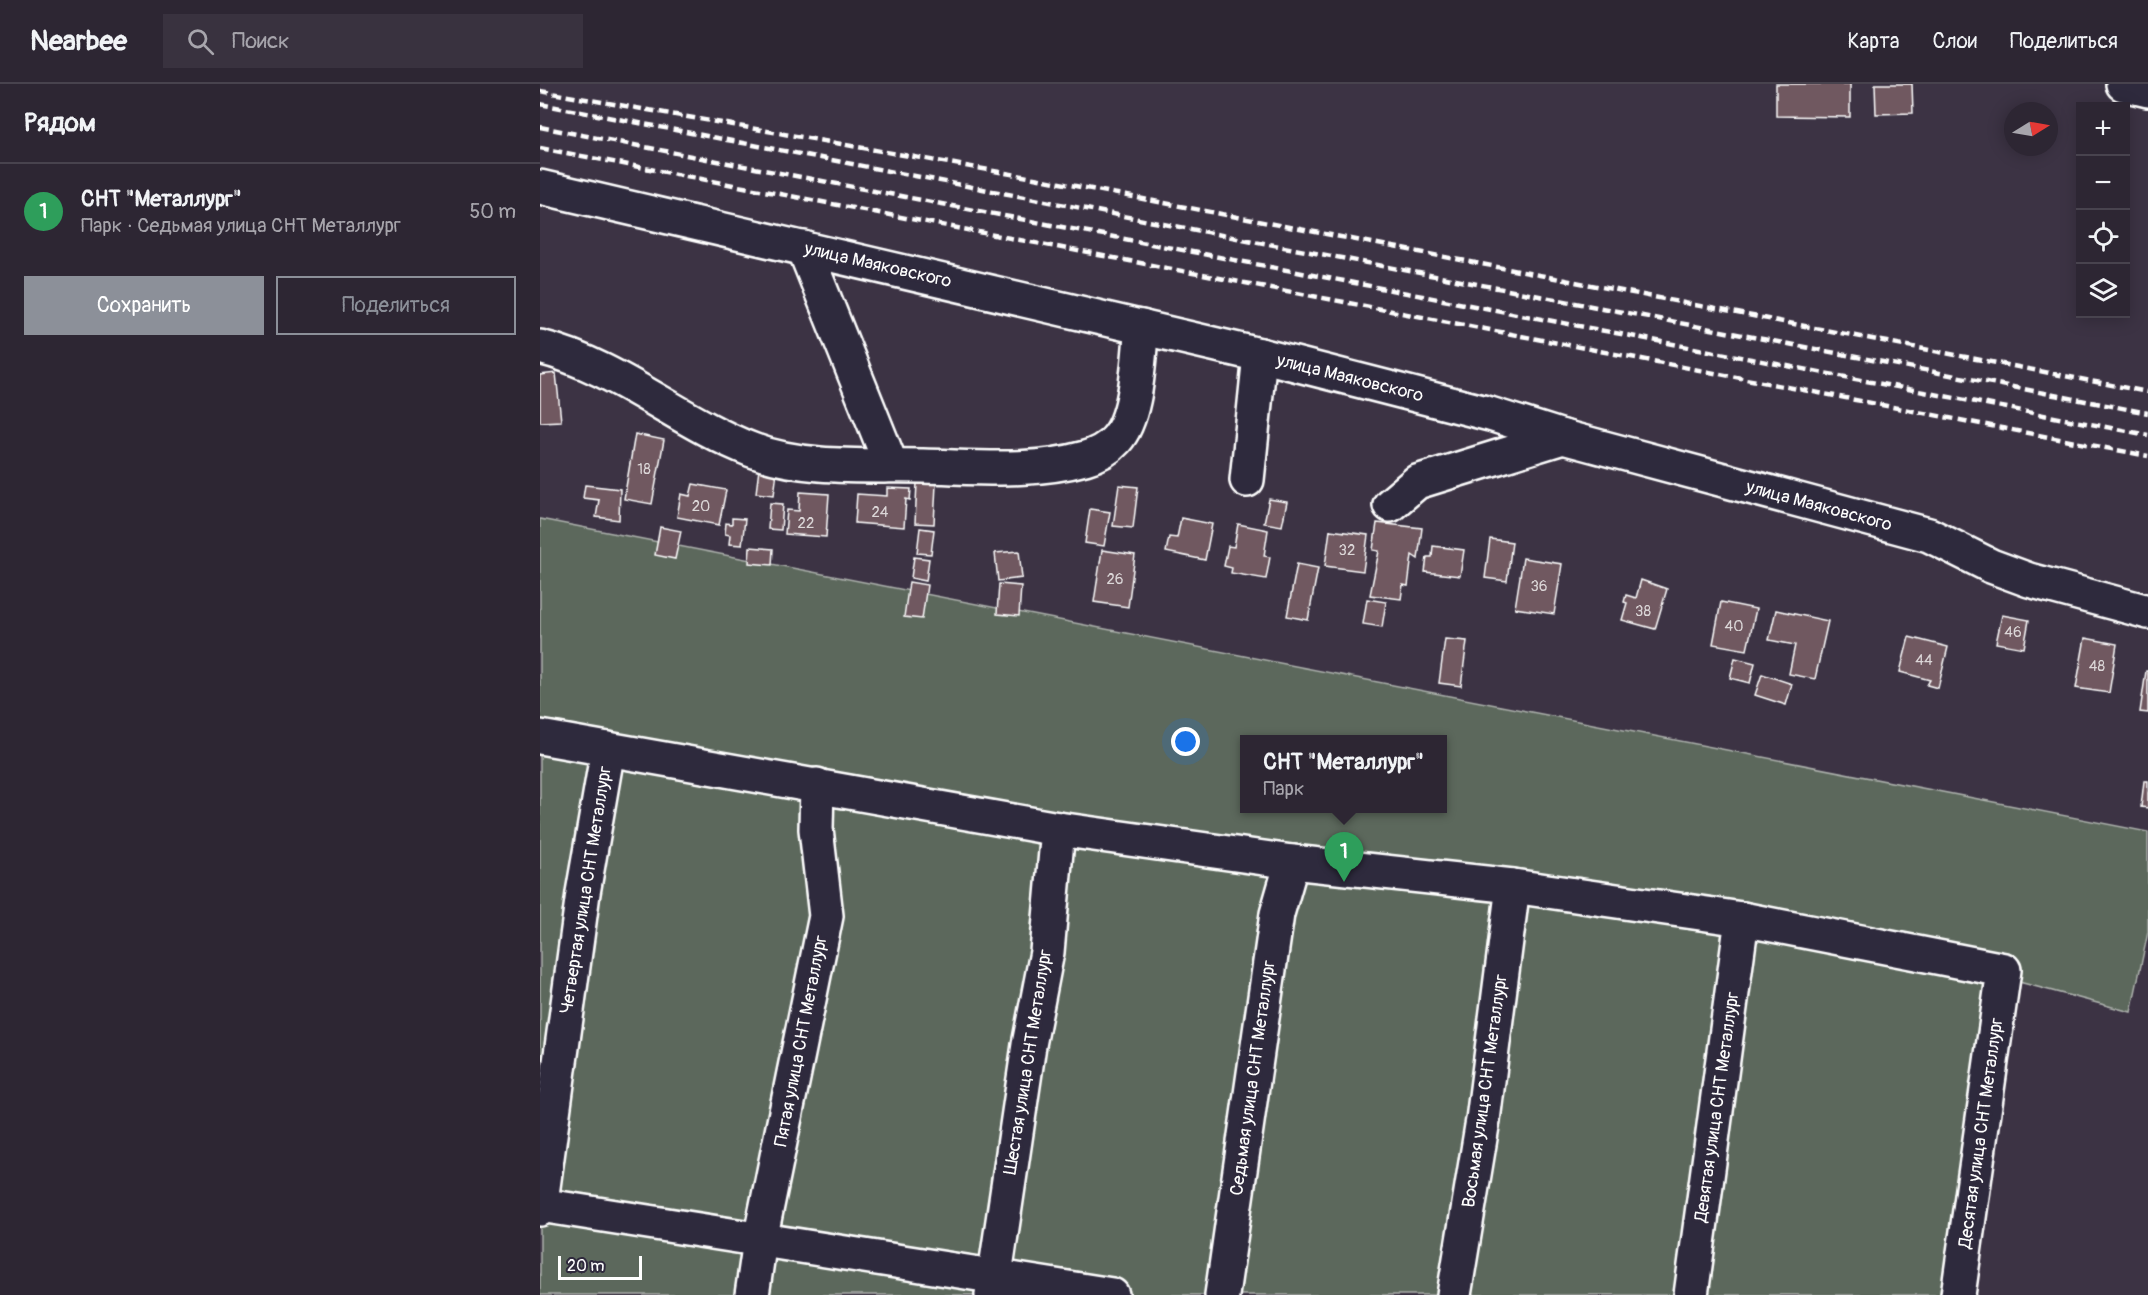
<!DOCTYPE html>
<html lang="ru">
<head>
<meta charset="utf-8">
<style>
	body { margin:0; font-family:Pangolin,sans-serif; background:#39323f; color:#f1f3f6 }
	.controls { position:absolute; right:18px; top:18px; display:grid; overflow:hidden; border-radius:0px; box-shadow:0 3px 15px #0003 }
	.controls button { width:54px; height:54px; display:grid; place-items:center; padding:0; border:0; border-bottom:2px solid #48434e; background:#2d2633; color:#f1f3f6; font:30px sans-serif }
	.compass { position:absolute; left:1464px; top:18px; width:54px; height:54px; border-radius:50%; background:#2d2633; box-shadow:0 3px 15px #0003; rotate:79deg }
	.scale { position:absolute; left:18px; bottom:15px; width:84px; box-sizing:border-box; padding-left:6px; border:3px solid #fff; border-top:0; font-size:16px; line-height:21px; white-space:nowrap; color:#fff; -webkit-text-stroke:4px #2f2a3d; paint-order:stroke }
	.you { position:absolute; left:646px; top:658px; width:21px; height:21px; margin:-15px; border:4px solid #fff; border-radius:50%; background:#1a73e8; box-shadow:0 0 0 9px #1a73e833 }
	.badge { display:grid; place-items:center; width:39px; height:39px; border-radius:50%; background:#8c9099; color:#fff; font-size:20px; font-weight:700 }
	.pin { position:absolute; translate:-50% -50px; filter:drop-shadow(0 2px 3px #0008) }
	.pin::after { content:''; position:absolute; top:32px; width:21px; height:18px; background:inherit; clip-path:polygon(0 0,100% 0,50% 100%) }
	.popup { position:absolute; left:700px; top:651px; width:207px; height:78px; box-sizing:border-box; display:grid; place-content:center; border-radius:0px; background:#2d2633; filter:drop-shadow(0 2px 4px #0005); font-size:20px; white-space:nowrap; color:#a7a5ac }
	.popup b { font-size:22px; color:#f1f3f6 }
	.popup::after { content:''; position:absolute; left:50%; top:100%; margin-left:-12px; border:12px solid transparent; border-top-color:#2d2633 }
	.list { margin:0; padding:0; list-style:none }
	h2 { display:flex; justify-content:space-between; align-items:center; height:78px; margin:0; padding:0 24px; font-size:26px }
	h2 small { font-size:20px; font-weight:400; color:#a7a5ac }
	.list li { display:grid; grid-template-columns:39px 1fr auto; gap:18px; align-items:center; box-sizing:border-box; height:96px; padding:0 24px; border-top:2px solid #48434e }
	.list b { display:block; font-size:22px; white-space:nowrap }
	.list p { margin:0; font-size:20px; white-space:nowrap; color:#a7a5ac }
	.list em { font-size:20px; font-style:normal; color:#a7a5ac }
	.actions { display:flex; gap:12px; padding:18px 24px }
	.actions a { flex:1; padding:14px 0; border:2px solid #8c9099; border-radius:0px; text-align:center; font-size:21px; color:#8c9099 }
	.actions .main { background:#8c9099; color:#fff }
	.icon { flex:none; width:33px; height:33px; fill:none; stroke:currentColor; stroke-width:2; stroke-linecap:round; stroke-linejoin:round }
	.map { position:relative; flex:none; width:1608px; height:1211px; overflow:hidden }
	header { display:flex; align-items:center; gap:36px; box-sizing:border-box; height:84px; padding:0 30px; background:#2d2633; border-bottom:2px solid #48434e }
	header strong { font-size:28px }
	nav { display:flex; gap:33px; margin-inline-start:auto; font-size:21px }
	.search { width:420px; height:54px; background:#39323f; display:flex; align-items:center; gap:15px; box-sizing:border-box; padding:0 21px; border-radius:0px; color:#a7a5ac; font-size:22px }
	main { display:flex }
	aside { flex:1; background:#2d2633 }
	.map>svg:first-child { display:block }
</style>
</head>
<body>
<header>
<strong>Nearbee</strong>
<div class="search"><svg class="icon" aria-label="search" viewBox="0 0 24 24"><circle cx="10" cy="10" r="6"/><path d="M15 15l6 6"/></svg>Поиск</div>
<nav><a>Карта</a><a>Слои</a><a>Поделиться</a></nav>
</header>
<main>
<aside>
<h2>Рядом<small></small></h2>
<ul class="list">
<li><span class="badge" style="background:#2e9e5b">1</span><div><b>СНТ &quot;Металлург&quot;</b><p>Парк · Седьмая улица СНТ Металлург</p></div><em>50 m</em></li>
</ul>
<div class="actions"><a class="main">Сохранить</a><a>Поделиться</a></div>
</aside>
<div class="map">
<svg width="1608" height="1211" viewBox="0 0 1608 1211">
	<rect width="100%" height="100%" fill="#3c3344"/>
	<filter id="ink" filterUnits="userSpaceOnUse"><feTurbulence type="fractalNoise" baseFrequency=".0167" numOctaves="2"/><feDisplacementMap in="SourceGraphic" scale="12" xChannelSelector="R" yChannelSelector="G"/><feConvolveMatrix kernelMatrix="1 2 1 2 8 2 1 2 1" color-interpolation-filters="sRGB"/></filter>
	<g filter="url(#ink)">
		<path fill="#5c675c" stroke="#aeb3ae" stroke-width="1.5" fill-rule="evenodd" d="M 0,435 L 1608,748 L 1608,848 L 1591,928 L 1479,898 L 1428,1211 L 0,1211 ZM 705,656 L 903,656 L 903,724 L 705,724 Z"/>
		<g fill="#705960" stroke="#fff" stroke-width="1.5">
			<path d="M 1236,0 L 1310,0 L 1310,33 L 1236,32 Z"/>
			<path d="M 1335,0 L 1372,0 L 1373,29 L 1336,30 Z"/>
			<path d="M 16,289 L 21,337 L 0,338 L 0,291 Z"/>
			<path d="M 95,350 L 124,356 L 112,420 L 84,415 Z"/>
			<path d="M 219,385 L 237,388 L 234,411 L 216,409 Z"/>
			<path d="M 377,399 L 396,400 L 394,440 L 375,439 Z"/>
			<path d="M 153,400 L 186,406 L 179,441 L 137,433 L 141,410 L 150,412 Z"/>
			<path d="M 45,401 L 80,405 L 79,436 L 56,433 L 59,416 L 43,414 Z"/>
			<path d="M 579,401 L 598,403 L 593,444 L 573,442 Z"/>
			<path d="M 347,404 L 371,405 L 370,416 L 366,415 L 364,443 L 315,439 L 317,410 L 347,412 Z"/>
			<path d="M 260,408 L 289,410 L 286,453 L 245,450 L 247,426 L 259,427 Z"/>
			<path d="M 729,415 L 747,418 L 742,442 L 724,439 Z"/>
			<path d="M 230,419 L 243,420 L 241,446 L 228,445 Z"/>
			<path d="M 550,425 L 570,428 L 564,462 L 545,459 Z"/>
			<path d="M 192,434 L 205,435 L 202,461 L 189,460 L 190,451 L 185,450 L 186,439 L 192,440 Z"/>
			<path d="M 641,434 L 672,440 L 665,476 L 626,468 L 629,453 L 637,454 Z"/>
			<path d="M 837,439 L 882,444 L 878,475 L 872,471 L 868,502 L 863,501 L 861,515 L 830,511 L 839,467 L 833,466 Z"/>
			<path d="M 698,440 L 728,446 L 724,472 L 730,473 L 726,495 L 691,489 L 692,484 L 684,482 L 688,462 L 694,463 Z"/>
			<path d="M 120,443 L 141,447 L 135,475 L 115,471 Z"/>
			<path d="M 380,444 L 394,446 L 391,470 L 377,469 Z"/>
			<path d="M 790,446 L 828,451 L 823,487 L 785,482 Z"/>
			<path d="M 950,455 L 972,458 L 967,497 L 945,494 Z"/>
			<path d="M 893,462 L 924,466 L 920,492 L 885,488 L 887,473 L 892,473 Z"/>
			<path d="M 210,463 L 233,465 L 232,481 L 209,479 Z"/>
			<path d="M 562,466 L 595,471 L 588,523 L 554,518 Z"/>
			<path d="M 479,467 L 482,494 L 458,497 L 455,469 Z"/>
			<path d="M 374,473 L 389,475 L 386,497 L 371,494 Z"/>
			<path d="M 983,474 L 1022,480 L 1014,530 L 975,524 Z"/>
			<path d="M 757,480 L 778,484 L 768,536 L 747,532 Z"/>
			<path d="M 1101,496 L 1127,505 L 1115,545 L 1082,536 L 1087,519 L 1084,518 L 1086,511 L 1096,514 Z"/>
			<path d="M 369,498 L 387,501 L 382,535 L 364,533 Z"/>
			<path d="M 459,500 L 481,502 L 479,532 L 457,530 Z"/>
			<path d="M 827,515 L 846,518 L 842,543 L 823,540 Z"/>
			<path d="M 1181,518 L 1216,525 L 1207,566 L 1173,560 Z"/>
			<path d="M 1236,526 L 1288,537 L 1275,595 L 1249,590 L 1255,561 L 1229,556 Z"/>
			<path d="M 1462,531 L 1489,536 L 1484,564 L 1456,559 Z"/>
			<path d="M 1369,553 L 1408,563 L 1398,604 L 1387,601 L 1390,596 L 1360,588 Z"/>
			<path d="M 1545,554 L 1577,560 L 1569,609 L 1536,604 Z"/>
			<path d="M 905,555 L 927,557 L 921,602 L 899,599 Z"/>
			<path d="M 1195,574 L 1215,579 L 1210,599 L 1190,594 Z"/>
			<path d="M 1606,587 L 1608,587 L 1608,629 L 1600,628 Z"/>
			<path d="M 1222,590 L 1252,600 L 1246,621 L 1215,611 Z"/>
			<path d="M 1604,697 L 1608,697 L 1608,724 L 1601,723 Z"/>
		</g>
		<g fill="none" stroke-linecap="round" stroke-linejoin="round">
			<g stroke="#fff" stroke-width="38">
				<g id="minor">
					<path d="M 1583,0 L 1608,6"/>
					<path d="M 0,103 L 720,271 L 950,330 L 1023,353 L 1389,451 L 1451,482 L 1489,496 L 1608,528"/>
					<path d="M 264,164 L 351,381"/>
					<path d="M 0,263 C 77,282 139,338 212,366 C 265,386 327,381 383,382 C 436,383 493,389 545,374 C 556,371 568,365 576,356 C 598,332 598,275 602,243"/>
					<path d="M 707,396 L 720,271"/>
					<path d="M 850,421 L 877,398 L 1023,353"/>
					<path d="M 0,653 L 518,745 L 752,778 L 973,802 L 1202,835 L 1464,886 L 1418,1211"/>
					<path d="M 0,1121 L 572,1211"/>
					<path d="M 0,1125 L 43,809 L 68,665"/>
					<path d="M 212,1211 L 220,1156 L 286,832 L 276,745 L 277,701"/>
					<path d="M 452,1211 L 489,961 L 507,868 L 518,745"/>
					<path d="M 682,1211 L 737,830 L 752,778"/>
					<path d="M 914,1211 L 943,1036 L 973,802"/>
					<path d="M 1151,1211 L 1202,835"/>
				</g>
			</g>
			<use href="#minor" stroke="#2f2a3d" stroke-width="33"/>
			<g stroke="#fff" stroke-width="4.5" stroke-dasharray="9 4.5" stroke-linecap="butt">
				<path d="M 0,7 L 494,94 L 1608,308"/>
				<path d="M 0,20 L 1608,329"/>
				<path d="M 0,43 L 1608,351"/>
				<path d="M 0,64 L 1608,372"/>
			</g>
		</g>
	</g>
	<g text-anchor="middle" dominant-baseline="central" stroke-width="6" stroke-linejoin="round" paint-order="stroke">
		<g font-size="15" fill="#dbd6d7">
			<text x="104" y="385">18</text>
			<text x="161" y="422">20</text>
			<text x="340" y="428">24</text>
			<text x="266" y="439">22</text>
			<text x="807" y="466">32</text>
			<text x="575" y="495">26</text>
			<text x="999" y="502">36</text>
			<text x="1103" y="527">38</text>
			<text x="1194" y="542">40</text>
			<text x="1473" y="548">46</text>
			<text x="1384" y="576">44</text>
			<text x="1557" y="582">48</text>
		</g>
		<g font-size="18" fill="#fff" stroke="#2f2a3d">
			<text transform="translate(338 181) rotate(13)">улица Маяковского</text>
			<text transform="translate(810 294) rotate(14)">улица Маяковского</text>
			<text transform="translate(1279 422) rotate(15)">улица Маяковского</text>
			<text transform="translate(46 806) rotate(-81)">Четвертая улица СНТ Металлург</text>
			<text transform="translate(261 957) rotate(-79)">Пятая улица СНТ Металлург</text>
			<text transform="translate(488 978) rotate(-81)">Шестая улица СНТ Металлург</text>
			<text transform="translate(713 994) rotate(-82)">Седьмая улица СНТ Металлург</text>
			<text transform="translate(945 1007) rotate(-82)">Восьмая улица СНТ Металлург</text>
			<text transform="translate(1177 1023) rotate(-82)">Девятая улица СНТ Металлург</text>
			<text transform="translate(1441 1049) rotate(-82)">Десятая улица СНТ Металлург</text>
		</g>
	</g>
</svg>
<div class="controls">
<button>+</button>
<button>−</button>
<button><svg class="icon" aria-label="locate" viewBox="0 0 24 24"><circle cx="12" cy="12" r="6"/><path d="M12 2v4M12 18v4M2 12h4M18 12h4"/></svg></button>
<button><svg class="icon" aria-label="layers" viewBox="0 0 24 24"><path d="M12 4l9 5-9 5-9-5zM3 14l9 5 9-5"/></svg></button>
</div>
<svg class="compass" viewBox="-18 -18 36 36"><path d="M0-13l5 13h-10z" fill="#e53935"/><path d="M0 13l5-13h-10z" fill="#a7a5ac"/></svg>
<div class="scale">20 m</div>
<div class="you"></div>
<div class="pin badge" style="left:804px;top:798px;background:#2e9e5b">1</div>
<div class="popup"><b>СНТ &quot;Металлург&quot;</b>Парк</div>
</div>
</main>
</body>
</html>
